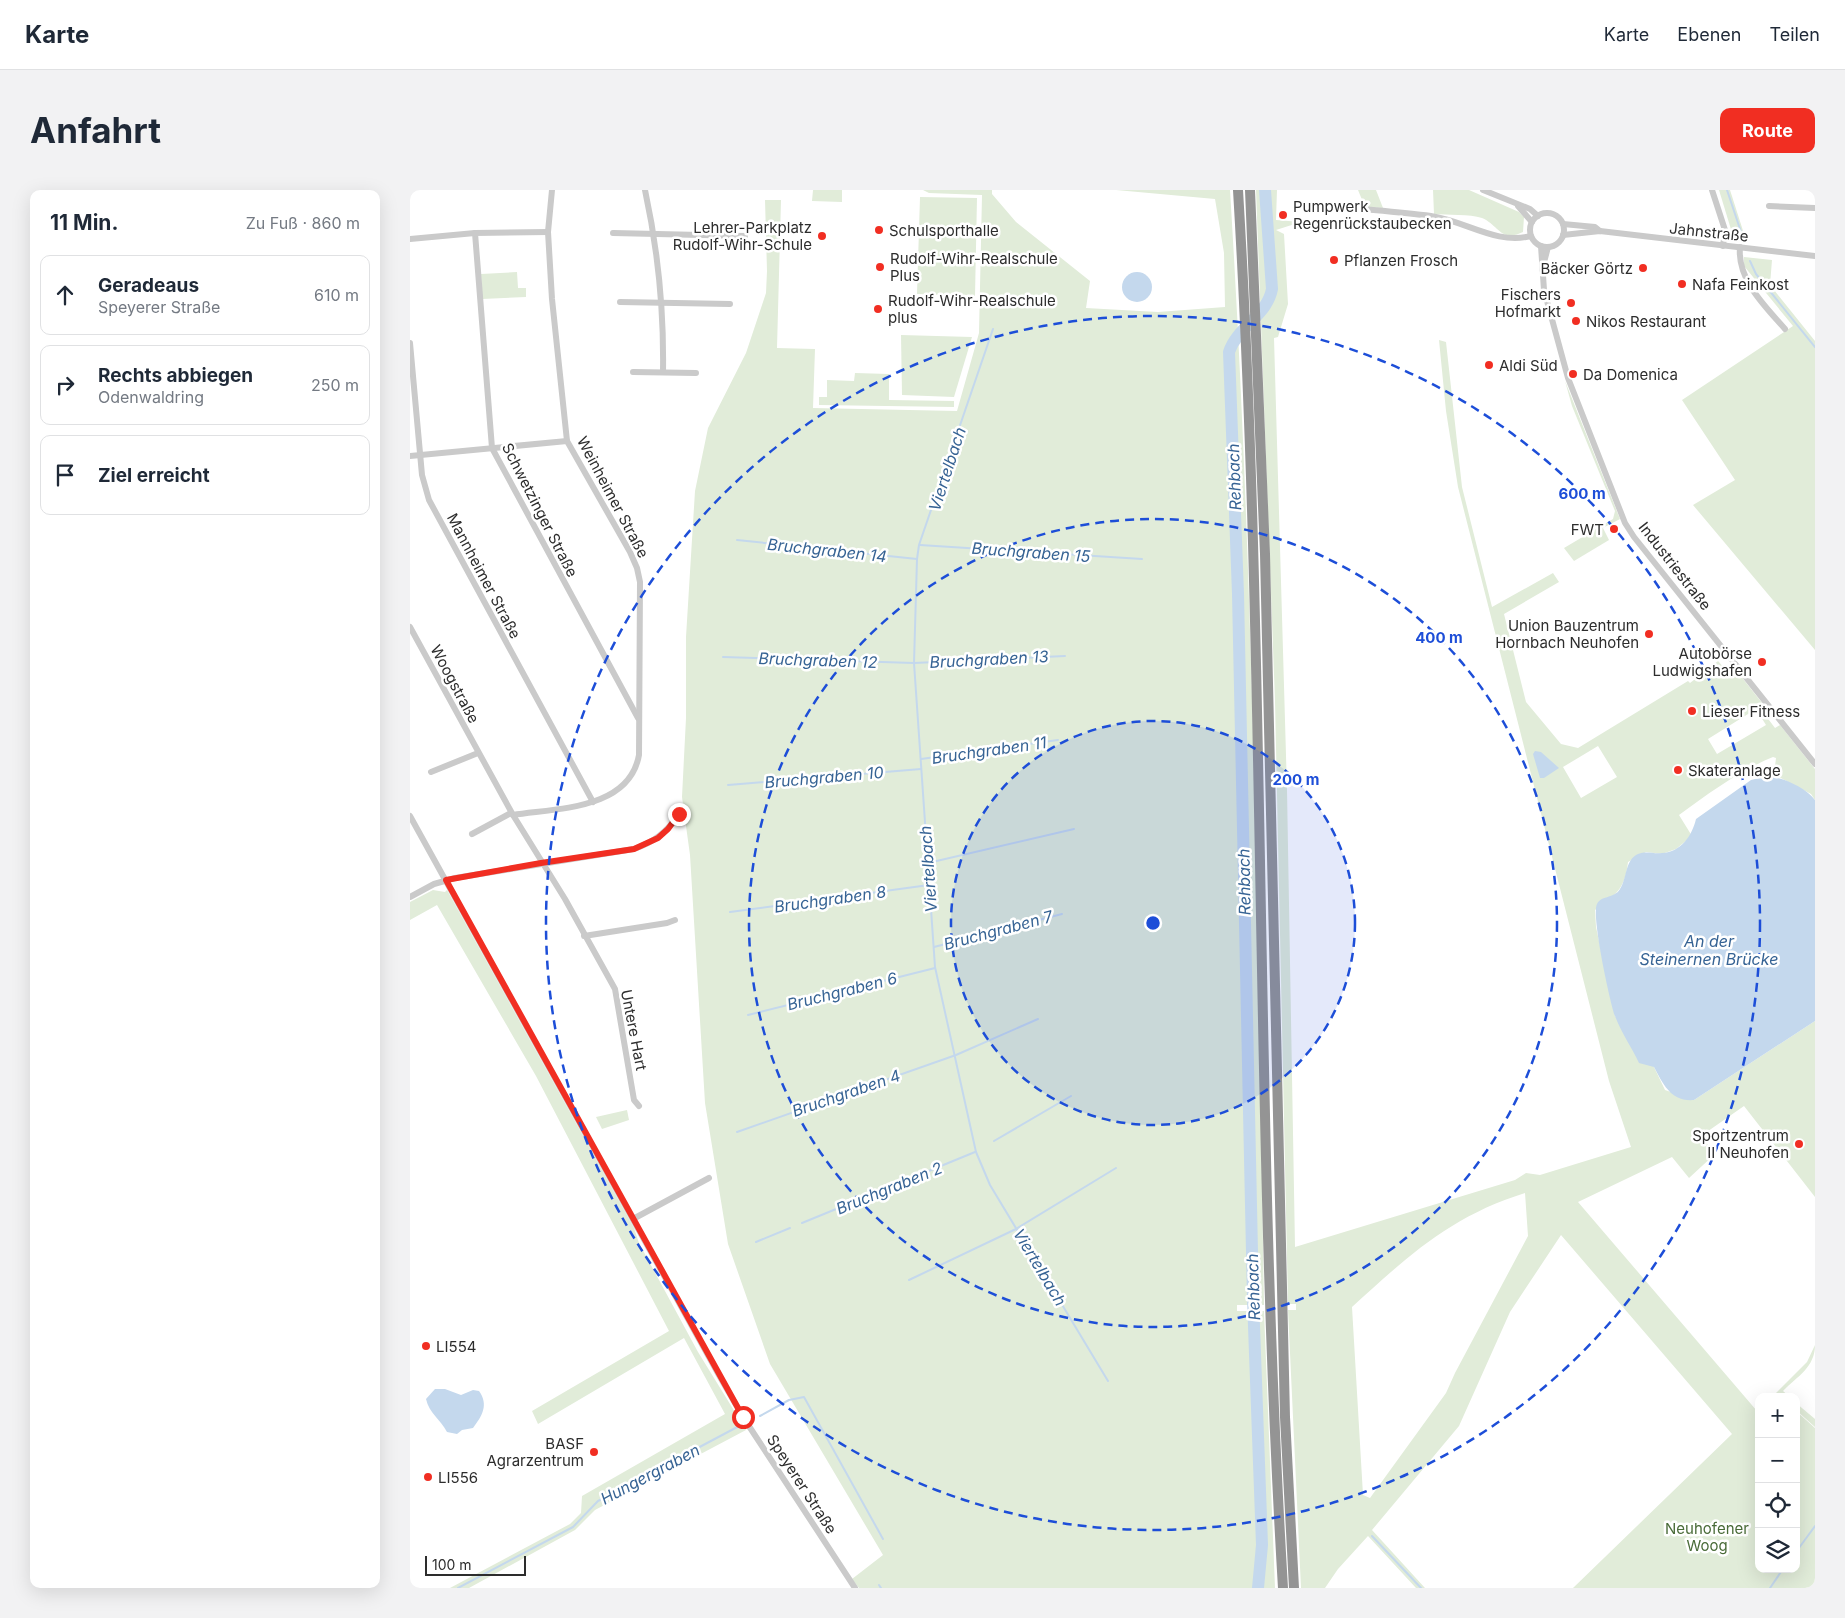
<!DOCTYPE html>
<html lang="de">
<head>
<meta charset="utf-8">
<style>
	body { margin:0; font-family:Inter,sans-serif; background:#f2f2f3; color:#1f2937 }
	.controls { position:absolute; right:15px; bottom:15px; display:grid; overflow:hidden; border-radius:10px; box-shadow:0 5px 20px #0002 }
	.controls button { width:45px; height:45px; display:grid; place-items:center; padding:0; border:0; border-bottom:1px solid #e0e1e3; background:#fff; color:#1f2937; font:25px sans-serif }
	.scale { position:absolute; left:15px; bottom:12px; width:101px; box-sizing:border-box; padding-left:5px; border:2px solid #2d2d2d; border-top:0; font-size:14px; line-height:18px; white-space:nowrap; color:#2d2d2d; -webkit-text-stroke:4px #fff; paint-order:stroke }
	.stop { position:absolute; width:15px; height:15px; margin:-11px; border:4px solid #f12e22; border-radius:50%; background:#fff }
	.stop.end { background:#f12e22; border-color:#fff; box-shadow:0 1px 5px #0008 }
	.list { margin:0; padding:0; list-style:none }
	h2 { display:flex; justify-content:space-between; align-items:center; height:65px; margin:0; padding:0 20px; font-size:21px }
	h2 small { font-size:16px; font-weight:400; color:#747a83 }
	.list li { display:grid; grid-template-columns:32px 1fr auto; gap:15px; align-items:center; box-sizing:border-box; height:80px; margin:0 10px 10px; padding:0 10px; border:1px solid #e0e1e3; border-radius:10px }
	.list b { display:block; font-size:19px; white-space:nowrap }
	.list p { margin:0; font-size:16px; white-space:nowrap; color:#747a83 }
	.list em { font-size:16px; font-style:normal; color:#747a83 }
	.icon { flex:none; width:28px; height:28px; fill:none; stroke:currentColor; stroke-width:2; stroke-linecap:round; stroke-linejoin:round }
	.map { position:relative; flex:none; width:1405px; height:1398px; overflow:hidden; border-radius:10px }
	header { display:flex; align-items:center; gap:30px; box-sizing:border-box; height:70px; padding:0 25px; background:#fff; border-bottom:1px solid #e0e1e3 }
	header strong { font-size:24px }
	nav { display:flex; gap:28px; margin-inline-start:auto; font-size:18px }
	.intro { display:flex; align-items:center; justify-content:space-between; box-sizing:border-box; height:120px; padding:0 30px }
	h1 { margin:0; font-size:35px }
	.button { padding:12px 22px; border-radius:10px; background:#f12e22; color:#fff; font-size:18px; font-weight:700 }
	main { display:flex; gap:30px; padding:0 30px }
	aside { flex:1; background:#fff; border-radius:10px; box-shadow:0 5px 20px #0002 }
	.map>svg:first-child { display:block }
</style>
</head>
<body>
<header>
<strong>Karte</strong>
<nav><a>Karte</a><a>Ebenen</a><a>Teilen</a></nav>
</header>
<div class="intro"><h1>Anfahrt</h1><a class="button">Route</a></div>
<main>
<aside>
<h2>11 Min.<small>Zu Fuß · 860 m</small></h2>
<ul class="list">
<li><svg class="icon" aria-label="ahead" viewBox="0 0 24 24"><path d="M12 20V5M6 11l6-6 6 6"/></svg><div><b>Geradeaus</b><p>Speyerer Straße</p></div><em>610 m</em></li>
<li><svg class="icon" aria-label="right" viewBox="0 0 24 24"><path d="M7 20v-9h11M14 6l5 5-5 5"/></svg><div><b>Rechts abbiegen</b><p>Odenwaldring</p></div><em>250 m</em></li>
<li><svg class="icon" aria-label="arrive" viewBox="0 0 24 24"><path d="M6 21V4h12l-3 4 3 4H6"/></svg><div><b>Ziel erreicht</b></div></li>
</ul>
</aside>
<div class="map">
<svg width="1405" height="1398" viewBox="0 0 1405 1398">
	<rect width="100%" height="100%" fill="#fff"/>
	<g fill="#e1ecd9" fill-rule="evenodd">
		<path d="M 403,0 L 432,0 L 432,12 L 402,11 Z"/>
		<path d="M 513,0 L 582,0 L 582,4 L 606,32 L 680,91 L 676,118 L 748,122 L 815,117 L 814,63 L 805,9 L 706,0 L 820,0 C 843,371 848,743 854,1115 L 827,1115 L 827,1121 L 854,1121 L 865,1398 L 449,1398 L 442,1389 L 473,1365 L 360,1174 L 318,1054 L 295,913 L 280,665 L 272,607 L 276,528 L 276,447 L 285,301 L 298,238 L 336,163 L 356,103 L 357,81 L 355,10 L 371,10 L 367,158 L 405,159 L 403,218 L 547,221 L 569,143 L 572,5 L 519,3 Z"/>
		<path d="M 846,0 L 867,0 L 866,30 L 891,32 L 866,40 L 874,44 L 878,114 L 868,147 L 864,148 L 877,600 L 885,1057 L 1105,990 L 1116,983 L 1130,985 L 1221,957 L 1199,891 L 1048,297 L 1036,221 L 1029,150 L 1036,152 L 1052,297 L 1082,417 L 1143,383 L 1149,392 L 1094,424 L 1116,512 L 1151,554 L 1168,558 L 1278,491 L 1280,493 L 1308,471 L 1315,479 L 1322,475 L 1360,523 L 1356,526 L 1365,538 L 1370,535 L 1405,579 L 1405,610 L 1401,604 L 1367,586 L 1365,576 L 1366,568 L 1363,567 C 1329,581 1299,603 1269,625 L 1282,646 L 1266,659 L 1252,664 L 1236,662 L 1218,672 C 1215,699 1206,705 1185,720 L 1186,737 L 1205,826 L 1244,877 L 1255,900 L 1284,910 L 1405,831 L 1405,1007 L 1334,916 L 1291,946 L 1305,964 L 1279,988 L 1262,967 L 1168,1012 L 1347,1221 L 1349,1219 L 1349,1379 L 1386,1379 L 1386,1221 L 1405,1238 L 1405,1398 L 1163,1398 L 1322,1244 L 1151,1045 L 1100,1122 L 1049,1236 L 962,1340 L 1015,1398 L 1006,1398 L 958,1346 L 928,1379 L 915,1398 L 891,1398 L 878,1120 L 886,1120 L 886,1114 L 878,1114 L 865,511 ZM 1346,519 L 1356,535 L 1307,564 L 1298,549 ZM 1188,556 L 1207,587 L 1171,608 L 1153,577 ZM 1115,1003 L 1118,1046 L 1045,1183 L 1036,1203 L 960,1308 L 953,1305 L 942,1117 C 998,1066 1041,1026 1115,1003 Z"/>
		<path d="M 948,0 L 966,0 L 973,18 L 955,17 Z"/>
		<path d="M 1023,0 L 1059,0 L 1109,22 L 1114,27 L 1113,42 C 1090,53 1089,35 1072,28 C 1060,24 1037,25 1024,24 Z"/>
		<path d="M 1309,0 L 1320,0 L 1335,47 L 1323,46 Z"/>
		<path d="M 510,7 L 567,8 L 565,106 L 507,104 Z"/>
		<path d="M 1334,67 L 1362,70 L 1360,95 L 1405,151 L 1405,460 L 1283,315 L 1325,290 L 1272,210 L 1383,136 L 1334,76 Z"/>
		<path d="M 107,82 L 108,98 L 116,98 L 116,107 L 72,109 L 71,84 Z"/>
		<path d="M 491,145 L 562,147 L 544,207 L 492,205 Z"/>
		<path d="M 445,183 L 479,184 L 479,210 L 544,211 L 544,217 L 409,215 L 409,207 L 417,207 L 417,190 L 444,191 Z"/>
		<path d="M 1155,191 L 1210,329 L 1193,338 L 1199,350 L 1164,371 L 1154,358 L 1203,329 L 1205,321 L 1162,216 Z"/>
		<path d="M 23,700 L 35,702 L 37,700 L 224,1038 L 229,1053 L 288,1162 L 336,1240 L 185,1320 L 165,1340 L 59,1398 L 40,1398 L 160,1334 L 171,1323 L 172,1306 L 315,1224 L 274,1148 L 128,1234 L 122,1221 L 259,1141 L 126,886 L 27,715 L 0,730 L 0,712 Z"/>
		<path d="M 217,920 L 219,930 L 192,939 L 186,927 Z"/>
		<path d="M 1405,1155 C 1405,1177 1388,1186 1373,1201 L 1380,1207 L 1362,1207 L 1397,1172 Z"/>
		<path d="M 1386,1213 L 1405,1229 L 1405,1237 L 1386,1220 Z"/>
	</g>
	<g fill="#c4d8ed">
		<circle cx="727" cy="97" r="15"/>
		<path d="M 1125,561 L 1131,562 L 1149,578 L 1134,588 L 1130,588 L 1123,564 Z"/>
		<path d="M 1357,586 C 1372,587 1395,597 1405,610 L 1405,831 L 1284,910 C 1261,912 1253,894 1244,877 L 1229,873 C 1222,858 1211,842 1205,826 C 1200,812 1181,725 1187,714 C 1191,705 1204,709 1210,699 C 1217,688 1215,672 1226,665 C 1235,660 1242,664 1252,663 C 1271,662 1282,646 1286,629 L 1341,590 Z"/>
		<path d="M 25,1199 L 35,1199 L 51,1205 L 63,1200 L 69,1201 C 79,1215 72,1226 63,1238 L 52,1240 L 47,1244 L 37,1242 C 31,1230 19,1223 16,1209 Z"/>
	</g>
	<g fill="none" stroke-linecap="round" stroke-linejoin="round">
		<g stroke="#c4d8ed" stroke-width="2">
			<path d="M 1317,0 L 1333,48"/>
			<path d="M 1340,71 L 1346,84 L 1405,157"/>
			<path d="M 583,139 L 509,355 L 507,369 L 504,473 L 525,777 L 566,962 L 580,995 L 698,1191"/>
			<path d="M 327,350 L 507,369"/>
			<path d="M 510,355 L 732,369"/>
			<path d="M 313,467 L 504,473 L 655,466"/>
			<path d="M 511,569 L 648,550"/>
			<path d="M 318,595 L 511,579"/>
			<path d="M 518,673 L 664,639"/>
			<path d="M 320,722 L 519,695"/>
			<path d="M 524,757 L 652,724"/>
			<path d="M 338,825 L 525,778"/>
			<path d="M 327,942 L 546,865 L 628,829"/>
			<path d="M 584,951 L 661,906"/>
			<path d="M 392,1033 L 565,962"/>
			<path d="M 346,1052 L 380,1038"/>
			<path d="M 499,1090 L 606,1039 L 706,978"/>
			<path d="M 350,1226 L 379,1210 L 394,1207 L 473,1349"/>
			<path d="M 962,1346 L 1011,1398"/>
			<path d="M 1386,1362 L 1405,1336"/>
			<path d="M 469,1395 L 471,1398"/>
			<path d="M 48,1398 L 163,1337 L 188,1311 L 331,1235"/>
			<path d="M 844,1398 L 848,1394"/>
			<path d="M 1360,1398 L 1373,1379"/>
		</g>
		<path stroke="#c4d8ed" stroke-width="12" d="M 848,1398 L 852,1355 L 843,1109 L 828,404 L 819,162 C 827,137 857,126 862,99 L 855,0"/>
		<g stroke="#cacaca" stroke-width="6">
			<path d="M 235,0 C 248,60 254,120 253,182"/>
			<path d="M 1073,0 L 1120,19 L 1128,26"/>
			<path d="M 1302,0 L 1315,40 L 1313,56"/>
			<path d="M 906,14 C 944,19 983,21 1021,26 C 1056,31 1086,55 1121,46"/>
			<path d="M 1108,16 L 1122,32"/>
			<path d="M 1359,16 L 1405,18"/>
			<circle cx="1137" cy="40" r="17"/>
			<path d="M 1153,34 L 1185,37 L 1190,41"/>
			<path d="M 65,43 L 82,258 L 228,528"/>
			<path d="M 203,43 L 335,46"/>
			<path d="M 1153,45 L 1190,41 L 1405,66"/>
			<path d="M 0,49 L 65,43 L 138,42"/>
			<path d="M 1131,56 L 1134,100 L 1158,188 L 1215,333 L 1224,347 L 1405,574"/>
			<path d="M 1330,57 C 1327,90 1355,116 1375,139"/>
			<path d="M 1132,80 L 1138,57"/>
			<path d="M 210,112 L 320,114"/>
			<path d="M 0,153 L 12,285 L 19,310 L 183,612"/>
			<path d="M 223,182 L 286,183"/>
			<path d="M 0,266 L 157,251"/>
			<path d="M 0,437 L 103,625 L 155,709 L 205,799 L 224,910 L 229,916"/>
			<path d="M 21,582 L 68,563"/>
			<path d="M 103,625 C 147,618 219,620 229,565 L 230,392 L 227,378 L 220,362 L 157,251 L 142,109 L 138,42 L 142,0"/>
			<path d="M 0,626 L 310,1187 L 333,1227 L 445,1398"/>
			<path d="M 62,644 L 101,623"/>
			<path d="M 0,707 L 24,694 L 45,688 L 224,659 C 244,652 257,642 269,624"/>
			<path d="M 174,746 L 257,733 L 265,730"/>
			<path d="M 223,1029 L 299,988"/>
		</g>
		<g stroke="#949494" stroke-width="10">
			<path d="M 828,0 C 856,466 845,933 873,1398"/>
			<path d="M 840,0 L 855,364 L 875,1227 L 884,1398"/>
		</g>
	</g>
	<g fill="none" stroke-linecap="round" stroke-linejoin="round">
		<path stroke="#f12e22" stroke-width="6" d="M 269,624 L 258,639 L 248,648 L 224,659 L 131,673 L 36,690 L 333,1227"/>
	</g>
	<circle cx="743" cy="733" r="202" fill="#1d4ed8" fill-opacity=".12"/>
	<g fill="none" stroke="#1d4ed8" stroke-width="2.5" stroke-dasharray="9 6">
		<circle cx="743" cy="733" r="202"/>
		<circle cx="743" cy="733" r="404"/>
		<circle cx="743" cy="733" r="607"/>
	</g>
	<g fill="#f12e22" stroke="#fff" stroke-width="2">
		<circle cx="873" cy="25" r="5"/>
		<circle cx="469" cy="40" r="5"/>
		<circle cx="412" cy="46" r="5"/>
		<circle cx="924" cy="70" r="5"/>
		<circle cx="470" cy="77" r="5"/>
		<circle cx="1233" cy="78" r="5"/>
		<circle cx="1272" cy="94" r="5"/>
		<circle cx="1161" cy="113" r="5"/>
		<circle cx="468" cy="119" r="5"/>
		<circle cx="1166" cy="131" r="5"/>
		<circle cx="1079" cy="175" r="5"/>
		<circle cx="1163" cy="184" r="5"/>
		<circle cx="1204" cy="339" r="5"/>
		<circle cx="1239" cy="444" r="5"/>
		<circle cx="1352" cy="472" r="5"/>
		<circle cx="1282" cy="521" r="5"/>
		<circle cx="1268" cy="580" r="5"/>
		<circle cx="1389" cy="954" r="5"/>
		<circle cx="16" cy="1156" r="5"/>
		<circle cx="184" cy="1262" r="5"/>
		<circle cx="18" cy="1287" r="5"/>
	</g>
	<g text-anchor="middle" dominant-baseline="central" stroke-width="5" stroke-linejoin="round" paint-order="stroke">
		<g font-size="15" fill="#2d2d2d" stroke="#fff" text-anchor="start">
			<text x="883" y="16">Pumpwerk<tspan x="883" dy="17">Regenrückstaubecken</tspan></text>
			<text x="402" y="37" text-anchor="end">Lehrer-Parkplatz<tspan x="402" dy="17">Rudolf-Wihr-Schule</tspan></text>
			<text x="479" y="40">Schulsporthalle</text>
			<text x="480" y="68">Rudolf-Wihr-Realschule<tspan x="480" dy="17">Plus</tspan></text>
			<text x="934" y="70">Pflanzen Frosch</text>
			<text x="1223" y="78" text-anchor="end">Bäcker Görtz</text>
			<text x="1282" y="94">Nafa Feinkost</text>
			<text x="1151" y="104" text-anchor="end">Fischers<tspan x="1151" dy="17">Hofmarkt</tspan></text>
			<text x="478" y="110">Rudolf-Wihr-Realschule<tspan x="478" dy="17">plus</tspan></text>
			<text x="1176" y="131">Nikos Restaurant</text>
			<text x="1089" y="175">Aldi Süd</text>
			<text x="1173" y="184">Da Domenica</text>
			<text x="1194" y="339" text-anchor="end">FWT</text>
			<text x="1229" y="435" text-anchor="end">Union Bauzentrum<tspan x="1229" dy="17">Hornbach Neuhofen</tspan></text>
			<text x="1342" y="463" text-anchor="end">Autobörse<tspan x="1342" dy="17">Ludwigshafen</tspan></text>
			<text x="1292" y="521">Lieser Fitness</text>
			<text x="1278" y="580">Skateranlage</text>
			<text x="1379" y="945" text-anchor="end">Sportzentrum<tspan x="1379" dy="17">II Neuhofen</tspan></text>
			<text x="26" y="1156">LI554</text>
			<text x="174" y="1253" text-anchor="end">BASF<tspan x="174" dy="17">Agrarzentrum</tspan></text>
			<text x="28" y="1287">LI556</text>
		</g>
		<g font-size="15" fill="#2d2d2d" stroke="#fff">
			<text transform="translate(1299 42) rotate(6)">Jahnstraße</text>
			<text transform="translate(203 307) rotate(62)">Weinheimer Straße</text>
			<text transform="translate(130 320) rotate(63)">Schwetzinger Straße</text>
			<text transform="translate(1265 376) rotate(52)">Industriestraße</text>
			<text transform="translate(74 386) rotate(62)">Mannheimer Straße</text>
			<text transform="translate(45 494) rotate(62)">Woogstraße</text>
			<text transform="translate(224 840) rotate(79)">Untere Hart</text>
			<text transform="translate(392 1294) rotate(57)">Speyerer Straße</text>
		</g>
		<g font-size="15" fill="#496b38" stroke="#fff">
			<text x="1297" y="1338">Neuhofener<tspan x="1297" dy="17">Woog</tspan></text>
		</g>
		<g font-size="16" font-style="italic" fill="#366394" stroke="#fff">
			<text transform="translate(537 279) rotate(-72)">Viertelbach</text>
			<text transform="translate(824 287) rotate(-92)">Rehbach</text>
			<text transform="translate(417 360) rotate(6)">Bruchgraben 14</text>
			<text transform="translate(621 362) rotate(4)">Bruchgraben 15</text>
			<text transform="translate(579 469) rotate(-3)">Bruchgraben 13</text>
			<text transform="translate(408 470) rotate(2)">Bruchgraben 12</text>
			<text transform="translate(579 560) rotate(-8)">Bruchgraben 11</text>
			<text transform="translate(414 587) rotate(-5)">Bruchgraben 10</text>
			<text transform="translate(518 679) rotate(-94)">Viertelbach</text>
			<text transform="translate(834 692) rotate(-91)">Rehbach</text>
			<text transform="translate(420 709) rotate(-8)">Bruchgraben 8</text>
			<text transform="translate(588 740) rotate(-15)">Bruchgraben 7</text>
			<text x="1299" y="751">An der<tspan x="1299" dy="18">Steinernen Brücke</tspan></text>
			<text transform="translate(432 801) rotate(-14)">Bruchgraben 6</text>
			<text transform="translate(436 903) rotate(-19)">Bruchgraben 4</text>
			<text transform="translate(479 998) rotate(-22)">Bruchgraben 2</text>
			<text transform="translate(630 1077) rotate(59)">Viertelbach</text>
			<text transform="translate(843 1097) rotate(-92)">Rehbach</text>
			<text transform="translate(240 1284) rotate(-28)">Hungergraben</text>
		</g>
	</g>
	<circle cx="743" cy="733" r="8" fill="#1d4ed8" stroke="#fff" stroke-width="2.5"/>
	<g font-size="15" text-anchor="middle" font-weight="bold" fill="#1d4ed8" stroke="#fff" stroke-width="5" stroke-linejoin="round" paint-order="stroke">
		<text x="1172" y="309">600 m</text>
		<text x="1029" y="453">400 m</text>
		<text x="886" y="595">200 m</text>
	</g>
</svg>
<div class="controls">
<button>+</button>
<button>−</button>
<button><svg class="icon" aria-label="locate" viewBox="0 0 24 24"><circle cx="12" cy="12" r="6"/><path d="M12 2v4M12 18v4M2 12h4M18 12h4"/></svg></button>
<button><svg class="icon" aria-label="layers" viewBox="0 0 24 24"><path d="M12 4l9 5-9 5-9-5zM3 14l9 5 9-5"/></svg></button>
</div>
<div class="scale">100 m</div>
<div class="stop" style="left:333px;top:1227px"></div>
<div class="stop end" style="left:269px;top:624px"></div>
</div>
</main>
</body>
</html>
